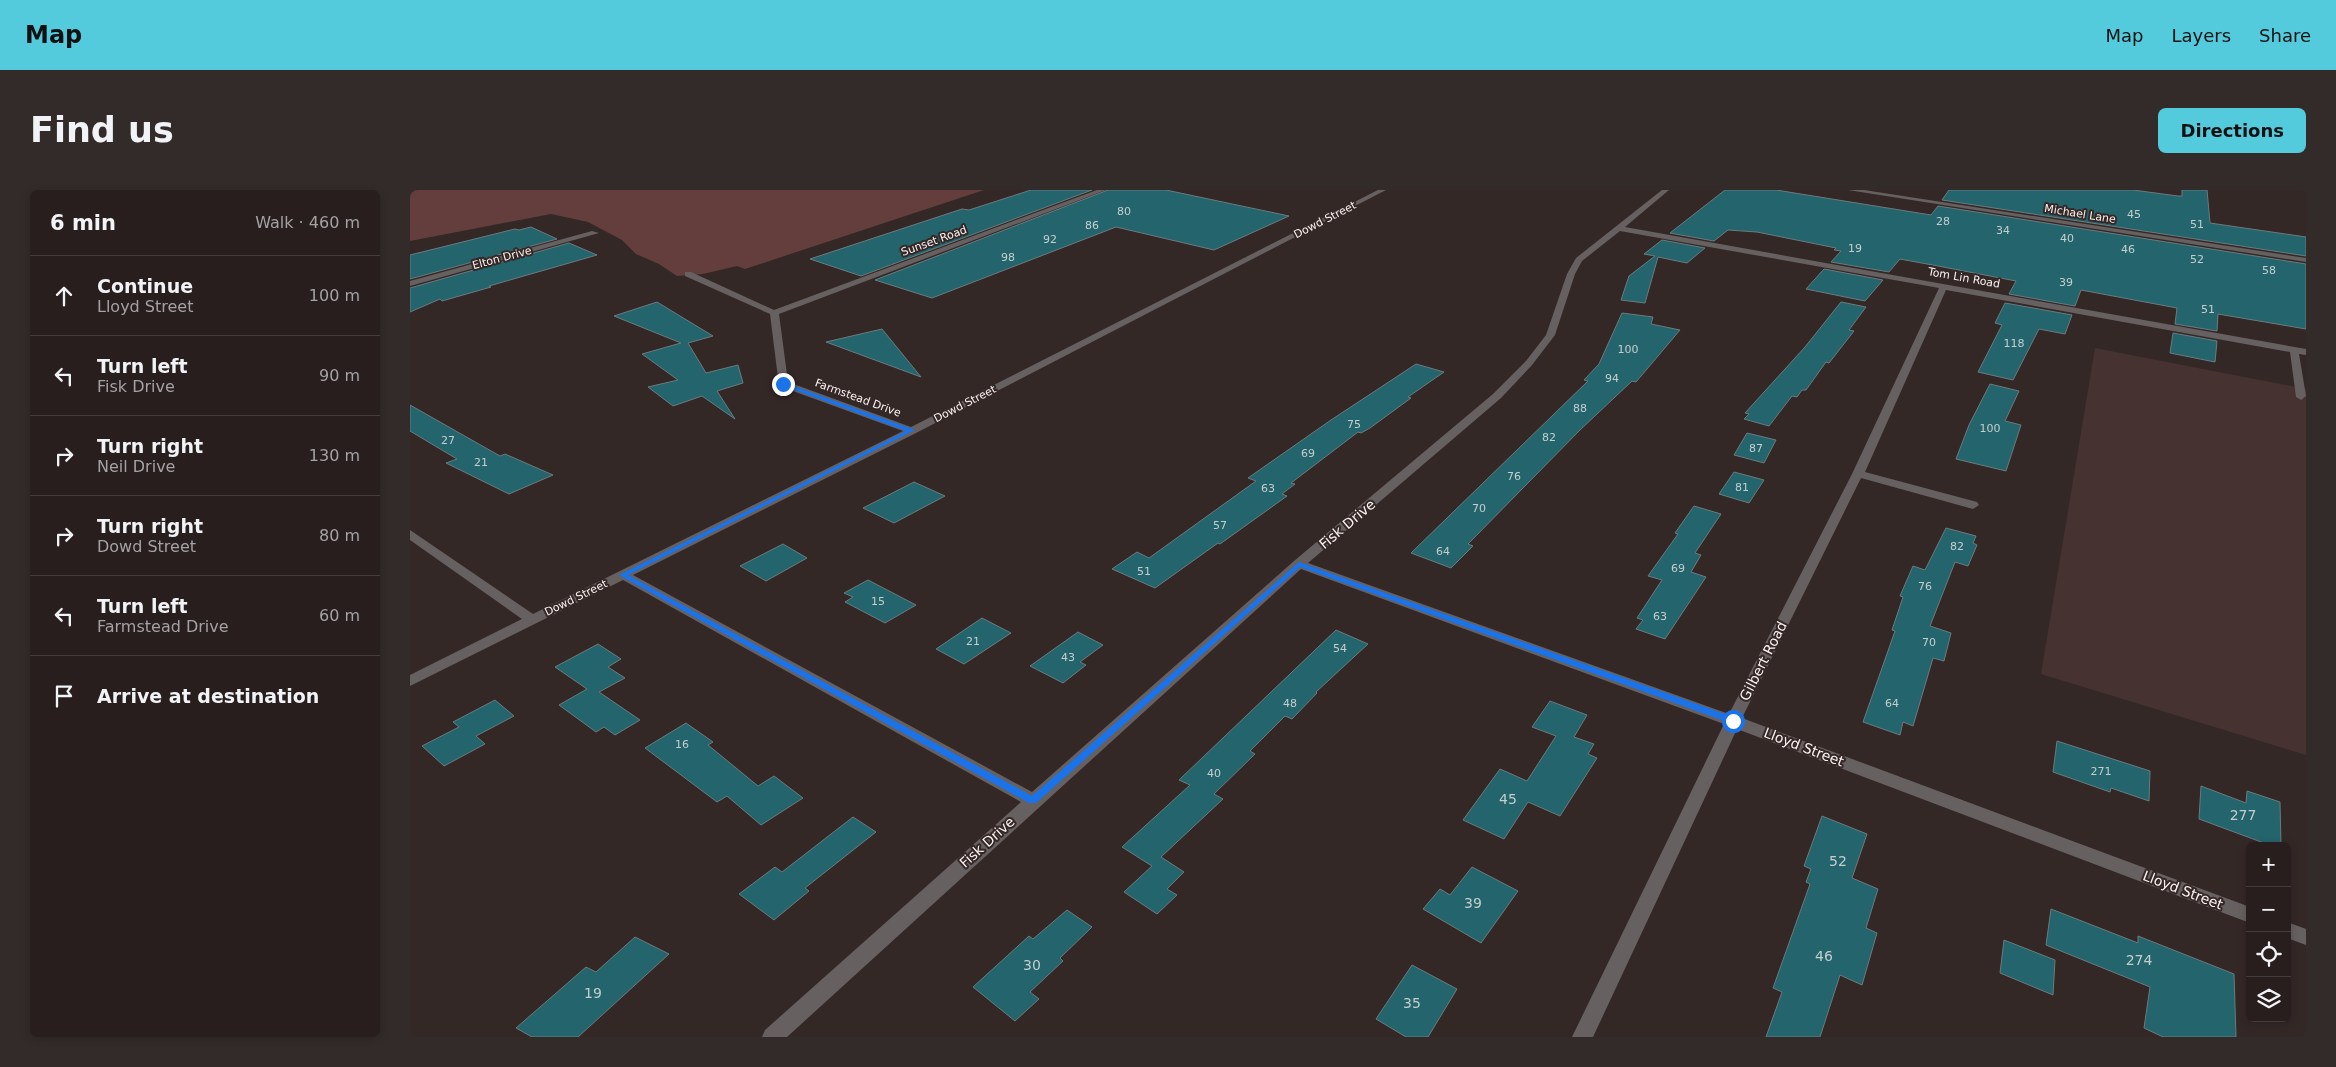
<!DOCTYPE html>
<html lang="en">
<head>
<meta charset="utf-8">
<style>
	body { margin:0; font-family:"DejaVu Sans",sans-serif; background:#332b2a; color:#f1f3f6 }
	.controls { position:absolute; right:15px; bottom:15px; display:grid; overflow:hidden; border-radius:8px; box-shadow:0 2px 8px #0003 }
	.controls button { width:45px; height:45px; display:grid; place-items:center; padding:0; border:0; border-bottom:1px solid #433c3b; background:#271e1d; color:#f1f3f6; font:25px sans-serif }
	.stop { position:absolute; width:15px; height:15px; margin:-11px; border:4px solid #1a73e8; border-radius:50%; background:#fff }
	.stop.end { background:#1a73e8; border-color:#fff; box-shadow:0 1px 5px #0008 }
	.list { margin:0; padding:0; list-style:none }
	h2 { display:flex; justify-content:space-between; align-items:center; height:65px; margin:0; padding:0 20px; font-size:21px }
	h2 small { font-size:16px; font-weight:400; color:#a4a2a4 }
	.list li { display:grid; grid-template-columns:32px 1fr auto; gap:15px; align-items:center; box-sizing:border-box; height:80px; padding:0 20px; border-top:1px solid #433c3b }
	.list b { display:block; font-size:19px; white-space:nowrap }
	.list p { margin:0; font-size:16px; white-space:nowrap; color:#a4a2a4 }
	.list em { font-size:16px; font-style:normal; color:#a4a2a4 }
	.icon { flex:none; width:28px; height:28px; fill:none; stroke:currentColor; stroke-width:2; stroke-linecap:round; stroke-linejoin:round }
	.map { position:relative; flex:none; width:1896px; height:847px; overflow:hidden; border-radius:8px }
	header { display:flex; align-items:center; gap:30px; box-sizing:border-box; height:70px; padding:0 25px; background:#53cbdc; color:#111 }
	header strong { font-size:24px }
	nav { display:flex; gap:28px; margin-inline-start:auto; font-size:18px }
	.intro { display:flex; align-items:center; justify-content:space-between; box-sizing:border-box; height:120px; padding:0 30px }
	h1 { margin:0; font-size:35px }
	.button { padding:12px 22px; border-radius:8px; background:#53cbdc; color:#111; font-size:18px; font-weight:700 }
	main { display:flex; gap:30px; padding:0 30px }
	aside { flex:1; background:#271e1d; border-radius:8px; box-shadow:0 2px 8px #0003 }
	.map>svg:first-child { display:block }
</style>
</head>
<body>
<header>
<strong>Map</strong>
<nav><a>Map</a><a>Layers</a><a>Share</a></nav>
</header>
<div class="intro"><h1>Find us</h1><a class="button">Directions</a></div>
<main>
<aside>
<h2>6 min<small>Walk · 460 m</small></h2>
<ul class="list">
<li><svg class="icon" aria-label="ahead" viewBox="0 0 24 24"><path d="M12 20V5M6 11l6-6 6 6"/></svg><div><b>Continue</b><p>Lloyd Street</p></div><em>100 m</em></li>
<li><svg class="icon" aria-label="left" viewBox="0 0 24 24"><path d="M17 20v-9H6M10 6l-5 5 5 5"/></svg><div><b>Turn left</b><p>Fisk Drive</p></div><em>90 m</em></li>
<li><svg class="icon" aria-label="right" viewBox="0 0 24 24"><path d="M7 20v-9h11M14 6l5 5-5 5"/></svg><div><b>Turn right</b><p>Neil Drive</p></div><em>130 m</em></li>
<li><svg class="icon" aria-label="right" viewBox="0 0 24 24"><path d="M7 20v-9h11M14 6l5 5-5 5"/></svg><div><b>Turn right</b><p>Dowd Street</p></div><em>80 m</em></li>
<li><svg class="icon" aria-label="left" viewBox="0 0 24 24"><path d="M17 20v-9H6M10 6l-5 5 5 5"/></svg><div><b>Turn left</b><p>Farmstead Drive</p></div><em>60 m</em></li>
<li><svg class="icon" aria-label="arrive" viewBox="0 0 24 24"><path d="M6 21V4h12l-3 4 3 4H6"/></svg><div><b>Arrive at destination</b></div></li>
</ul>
</aside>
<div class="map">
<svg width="1896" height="847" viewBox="0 0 1896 847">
	<rect width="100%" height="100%" fill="#342827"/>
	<path fill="#453231" d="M 1685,158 L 1896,199 L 1896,565 L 1631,484 Z"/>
	<path fill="#633e3d" d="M 0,0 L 574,0 L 335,79 L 327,76 L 293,84 L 267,86 L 249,74 L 226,64 L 212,50 L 178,32 L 141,24 L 0,51 Z"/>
	<g fill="#24646d" stroke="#6b7b7d">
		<path d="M 621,0 L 682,0 L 451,86 L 400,69 L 552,19 L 559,20 Z"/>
		<path d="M 698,0 L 756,0 L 879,26 L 804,60 L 706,37 L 522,108 L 465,90 Z"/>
		<path d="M 1315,0 L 1366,0 L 1521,25 L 1528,16 L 1896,74 L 1896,139 L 1808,124 L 1807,141 L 1765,134 L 1767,118 L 1671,100 L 1665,116 L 1599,104 L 1606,91 L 1528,76 L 1490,69 L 1479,82 L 1421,72 L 1431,61 L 1424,60 L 1426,58 L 1347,42 L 1318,40 L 1304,51 L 1260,43 Z"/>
		<path d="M 1539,0 L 1723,0 L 1768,6 L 1772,6 L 1772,0 L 1797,0 L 1800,33 L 1896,47 L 1896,66 L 1532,10 Z"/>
		<path d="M 121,37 L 147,49 L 0,89 L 0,65 L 105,39 L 109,40 Z"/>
		<path d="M 1252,50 L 1295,58 L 1277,73 L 1248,67 L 1235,113 L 1211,110 L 1219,86 L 1245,66 L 1234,64 Z"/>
		<path d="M 159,53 L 187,65 L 79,96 L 81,97 L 32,111 L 30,109 L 0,122 L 0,98 Z"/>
		<path d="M 1414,79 L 1473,90 L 1455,111 L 1396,99 Z"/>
		<path d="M 247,112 L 303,146 L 278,153 L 296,183 L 328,175 L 333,193 L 307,201 L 325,229 L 292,206 L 263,216 L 238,197 L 268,190 L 232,164 L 271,153 L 204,126 Z"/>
		<path d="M 1431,112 L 1456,117 L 1439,140 L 1444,141 L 1419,173 L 1416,172 L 1396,200 L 1392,200 L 1387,207 L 1382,206 L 1359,236 L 1334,229 L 1339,224 L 1335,223 L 1395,157 Z"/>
		<path d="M 1595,113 L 1662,125 L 1655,144 L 1629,139 L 1603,190 L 1568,182 L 1592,135 L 1585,133 Z"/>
		<path d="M 1212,123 L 1243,127 L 1241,134 L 1270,140 L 1226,192 L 1222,191 L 1170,240 L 1058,354 L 1063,356 L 1041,378 L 1001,363 L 1178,191 L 1174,190 L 1189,174 Z"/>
		<path d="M 472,139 L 511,187 L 416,152 Z"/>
		<path d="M 1763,143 L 1807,151 L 1805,172 L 1760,163 Z"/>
		<path d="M 1006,174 L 1034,182 L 998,207 L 1001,208 L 960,238 L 951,243 L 948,242 L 881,293 L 885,294 L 872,304 L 877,306 L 810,354 L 808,353 L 745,398 L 702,379 L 727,362 L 739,368 L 846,291 L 838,288 L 921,230 Z"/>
		<path d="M 1580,194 L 1609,201 L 1595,231 L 1611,235 L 1596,281 L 1546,269 L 1559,235 Z"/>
		<path d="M 0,215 L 90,266 L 95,264 L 143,285 L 99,304 L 36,273 L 47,269 L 0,241 Z"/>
		<path d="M 1337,243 L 1366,250 L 1354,273 L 1324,265 Z"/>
		<path d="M 1324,282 L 1354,290 L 1339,313 L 1309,304 Z"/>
		<path d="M 504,292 L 535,306 L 484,333 L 453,318 Z"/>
		<path d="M 1284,316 L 1311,324 L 1285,363 L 1291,365 L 1281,382 L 1296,387 L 1255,449 L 1226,439 L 1233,430 L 1227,428 L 1252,390 L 1238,386 L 1268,344 L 1265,343 Z"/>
		<path d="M 1536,338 L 1566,346 L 1563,353 L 1567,355 L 1558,376 L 1545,372 L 1520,436 L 1541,443 L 1534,471 L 1523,468 L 1503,536 L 1493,532 L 1490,545 L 1453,532 L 1485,441 L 1482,440 L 1493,407 L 1490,406 L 1503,376 L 1515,380 Z"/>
		<path d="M 373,354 L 397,368 L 356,391 L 330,376 Z"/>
		<path d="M 458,390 L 506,415 L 475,433 L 435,412 L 443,407 L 434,403 Z"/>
		<path d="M 572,428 L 601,443 L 554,474 L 526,459 Z"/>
		<path d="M 926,440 L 958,454 L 906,502 L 907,503 L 882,529 L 875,526 L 840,561 L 845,564 L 804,604 L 813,609 L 751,667 L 774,682 L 757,699 L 767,705 L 747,724 L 714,702 L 742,676 L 712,657 L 780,595 L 769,590 Z"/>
		<path d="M 668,442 L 693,455 L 670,472 L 676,475 L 653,493 L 620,476 Z"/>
		<path d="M 188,454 L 211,469 L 198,477 L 215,488 L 189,502 L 230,530 L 205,545 L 194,537 L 186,542 L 149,515 L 177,499 L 145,477 Z"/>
		<path d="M 85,510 L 104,526 L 66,546 L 75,554 L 34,576 L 12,556 L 49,537 L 43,532 Z"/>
		<path d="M 1140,511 L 1177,525 L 1164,547 L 1184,554 L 1178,564 L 1187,568 L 1150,626 L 1118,612 L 1094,649 L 1053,630 L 1090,579 L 1117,591 L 1146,546 L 1122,537 Z"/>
		<path d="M 276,533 L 303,552 L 298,555 L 348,596 L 364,586 L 393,608 L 351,635 L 317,606 L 307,612 L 235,558 Z"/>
		<path d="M 1647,551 L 1740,581 L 1739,611 L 1701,598 L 1700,602 L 1643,582 Z"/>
		<path d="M 1791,596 L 1836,613 L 1837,601 L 1870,612 L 1871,656 L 1862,656 L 1789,629 Z"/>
		<path d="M 1412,626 L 1457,644 L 1442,688 L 1468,699 L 1456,738 L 1467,743 L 1452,795 L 1430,785 L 1410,847 L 1356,847 L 1372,802 L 1363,798 L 1400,694 L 1396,692 L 1401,679 L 1394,676 Z"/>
		<path d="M 443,627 L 466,642 L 395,698 L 399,701 L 364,730 L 329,704 L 365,677 L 372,682 Z"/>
		<path d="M 1062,677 L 1108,701 L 1071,753 L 1013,719 L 1030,699 L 1040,705 Z"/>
		<path d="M 1641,719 L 1728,753 L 1728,746 L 1824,784 L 1826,847 L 1753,847 L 1734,838 L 1740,797 L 1636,755 Z"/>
		<path d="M 657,720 L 682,737 L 650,768 L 653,771 L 620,802 L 629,809 L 605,831 L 563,797 L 619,746 L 623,749 Z"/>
		<path d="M 225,747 L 259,764 L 168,847 L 122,847 L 106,838 L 176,777 L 186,782 Z"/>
		<path d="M 1594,750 L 1645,770 L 1643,805 L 1590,783 Z"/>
		<path d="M 1002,775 L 1047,799 L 1018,847 L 996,847 L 966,829 Z"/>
	</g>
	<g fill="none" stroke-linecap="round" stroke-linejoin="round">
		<g fill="#676060" fill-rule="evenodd">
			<path d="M 687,0 L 696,0 L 369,124 L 378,192 L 501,237 L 968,0 L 976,0 L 506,243 L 223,385 L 622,602 L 884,371 L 1083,204 L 1116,171 L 1136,145 L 1157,84 L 1166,68 L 1252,0 L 1259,0 L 1215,37 L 1896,159 L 1896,165 L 1889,164 L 1896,206 L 1891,210 L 1886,207 L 1880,162 L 1536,100 L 1455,282 L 1567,312 L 1569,315 L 1563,319 L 1451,288 L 1332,528 L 1840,717 L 1840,733 L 1327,539 L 1183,847 L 1162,847 L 1314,534 L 891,379 L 377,847 L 352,847 L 355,840 L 611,612 L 213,390 L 0,496 L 0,485 L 112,429 L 0,350 L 0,340 L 123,424 L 493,241 L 369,196 L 360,124 L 275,86 L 275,82 L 281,82 L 364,120 ZM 1210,41 L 1529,98 L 1442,284 L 1319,524 L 898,373 L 1091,208 L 1122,175 L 1145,145 L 1165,84 L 1172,71 Z"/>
			<path d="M 1438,0 L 1454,0 L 1896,68 L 1896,72 Z"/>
			<path d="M 182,41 L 189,43 L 0,96 L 0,91 Z"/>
			<path d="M 1877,732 L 1896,739 L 1896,755 L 1877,748 Z"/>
		</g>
	</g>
	<path fill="#1a73e8" d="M 373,192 L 505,240 L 218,385 L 622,606 L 889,372 L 1326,528 L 1328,531 L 1323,534 L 1320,533 L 890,377 L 626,613 L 619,613 L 209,385 L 496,241 L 371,195 Z"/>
	<g text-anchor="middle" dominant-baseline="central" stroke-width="4" stroke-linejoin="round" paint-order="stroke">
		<g font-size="11" fill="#c4cecf">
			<text x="714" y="21">80</text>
			<text x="1724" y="24">45</text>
			<text x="1533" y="31">28</text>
			<text x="1787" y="34">51</text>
			<text x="682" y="35">86</text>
			<text x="1593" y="40">34</text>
			<text x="1657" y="48">40</text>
			<text x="640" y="49">92</text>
			<text x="1445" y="58">19</text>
			<text x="1718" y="59">46</text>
			<text x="598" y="67">98</text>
			<text x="1787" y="69">52</text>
			<text x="1859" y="80">58</text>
			<text x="1656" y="92">39</text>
			<text x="1798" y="119">51</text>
			<text x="1604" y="153">118</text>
			<text x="1218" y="159">100</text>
			<text x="1202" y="188">94</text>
			<text x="1170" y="218">88</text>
			<text x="944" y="234">75</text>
			<text x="1580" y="238">100</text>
			<text x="1139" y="247">82</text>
			<text x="38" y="250">27</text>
			<text x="1346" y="258">87</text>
			<text x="898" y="263">69</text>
			<text x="71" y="272">21</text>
			<text x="1104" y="286">76</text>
			<text x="1332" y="297">81</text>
			<text x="858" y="298">63</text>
			<text x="1069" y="318">70</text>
			<text x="810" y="335">57</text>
			<text x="1547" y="356">82</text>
			<text x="1033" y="361">64</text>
			<text x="1268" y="378">69</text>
			<text x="734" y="381">51</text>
			<text x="1515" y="396">76</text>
			<text x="468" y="411">15</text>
			<text x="1250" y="426">63</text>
			<text x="563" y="451">21</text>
			<text x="1519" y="452">70</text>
			<text x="930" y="458">54</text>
			<text x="658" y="467">43</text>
			<text x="880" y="513">48</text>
			<text x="1482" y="513">64</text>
			<text x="272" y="554">16</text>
			<text x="1691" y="581">271</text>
			<text x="804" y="583">40</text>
		</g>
		<g font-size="11" fill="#faf1f0" stroke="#342827">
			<text transform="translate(1670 24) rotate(9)">Michael Lane</text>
			<text transform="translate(915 30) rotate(-27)">Dowd Street</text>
			<text transform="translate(524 51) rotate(-20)">Sunset Road</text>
			<text transform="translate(92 68) rotate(-15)">Elton Drive</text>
			<text transform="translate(1554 88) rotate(10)">Tom Lin Road</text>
			<text transform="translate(448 208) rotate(20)">Farmstead Drive</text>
			<text transform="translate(555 214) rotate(-27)">Dowd Street</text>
			<text transform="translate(166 408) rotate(-26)">Dowd Street</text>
		</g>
		<g font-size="14" fill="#faf1f0" stroke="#342827">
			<text transform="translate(937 334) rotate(-40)">Fisk Drive</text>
			<text transform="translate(1353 471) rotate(-63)">Gilbert Road</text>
			<text transform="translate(1394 557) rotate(21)">Lloyd Street</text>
			<text transform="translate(577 652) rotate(-42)">Fisk Drive</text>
			<text transform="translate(1773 700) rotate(21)">Lloyd Street</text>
		</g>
		<g font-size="14" fill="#c4cecf">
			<text x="1098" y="609">45</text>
			<text x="1833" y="625">277</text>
			<text x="1428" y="671">52</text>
			<text x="1063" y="713">39</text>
			<text x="1414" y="766">46</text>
			<text x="1729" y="770">274</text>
			<text x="622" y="775">30</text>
			<text x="183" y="803">19</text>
			<text x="1002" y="813">35</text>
		</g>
	</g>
</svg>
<div class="controls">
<button>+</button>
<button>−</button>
<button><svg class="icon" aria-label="locate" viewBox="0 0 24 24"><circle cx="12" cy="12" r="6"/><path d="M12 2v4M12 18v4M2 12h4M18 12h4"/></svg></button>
<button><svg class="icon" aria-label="layers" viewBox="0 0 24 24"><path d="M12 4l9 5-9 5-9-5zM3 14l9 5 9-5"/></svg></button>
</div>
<div class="stop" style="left:1323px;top:531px"></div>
<div class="stop end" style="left:373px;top:194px"></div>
</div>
</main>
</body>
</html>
